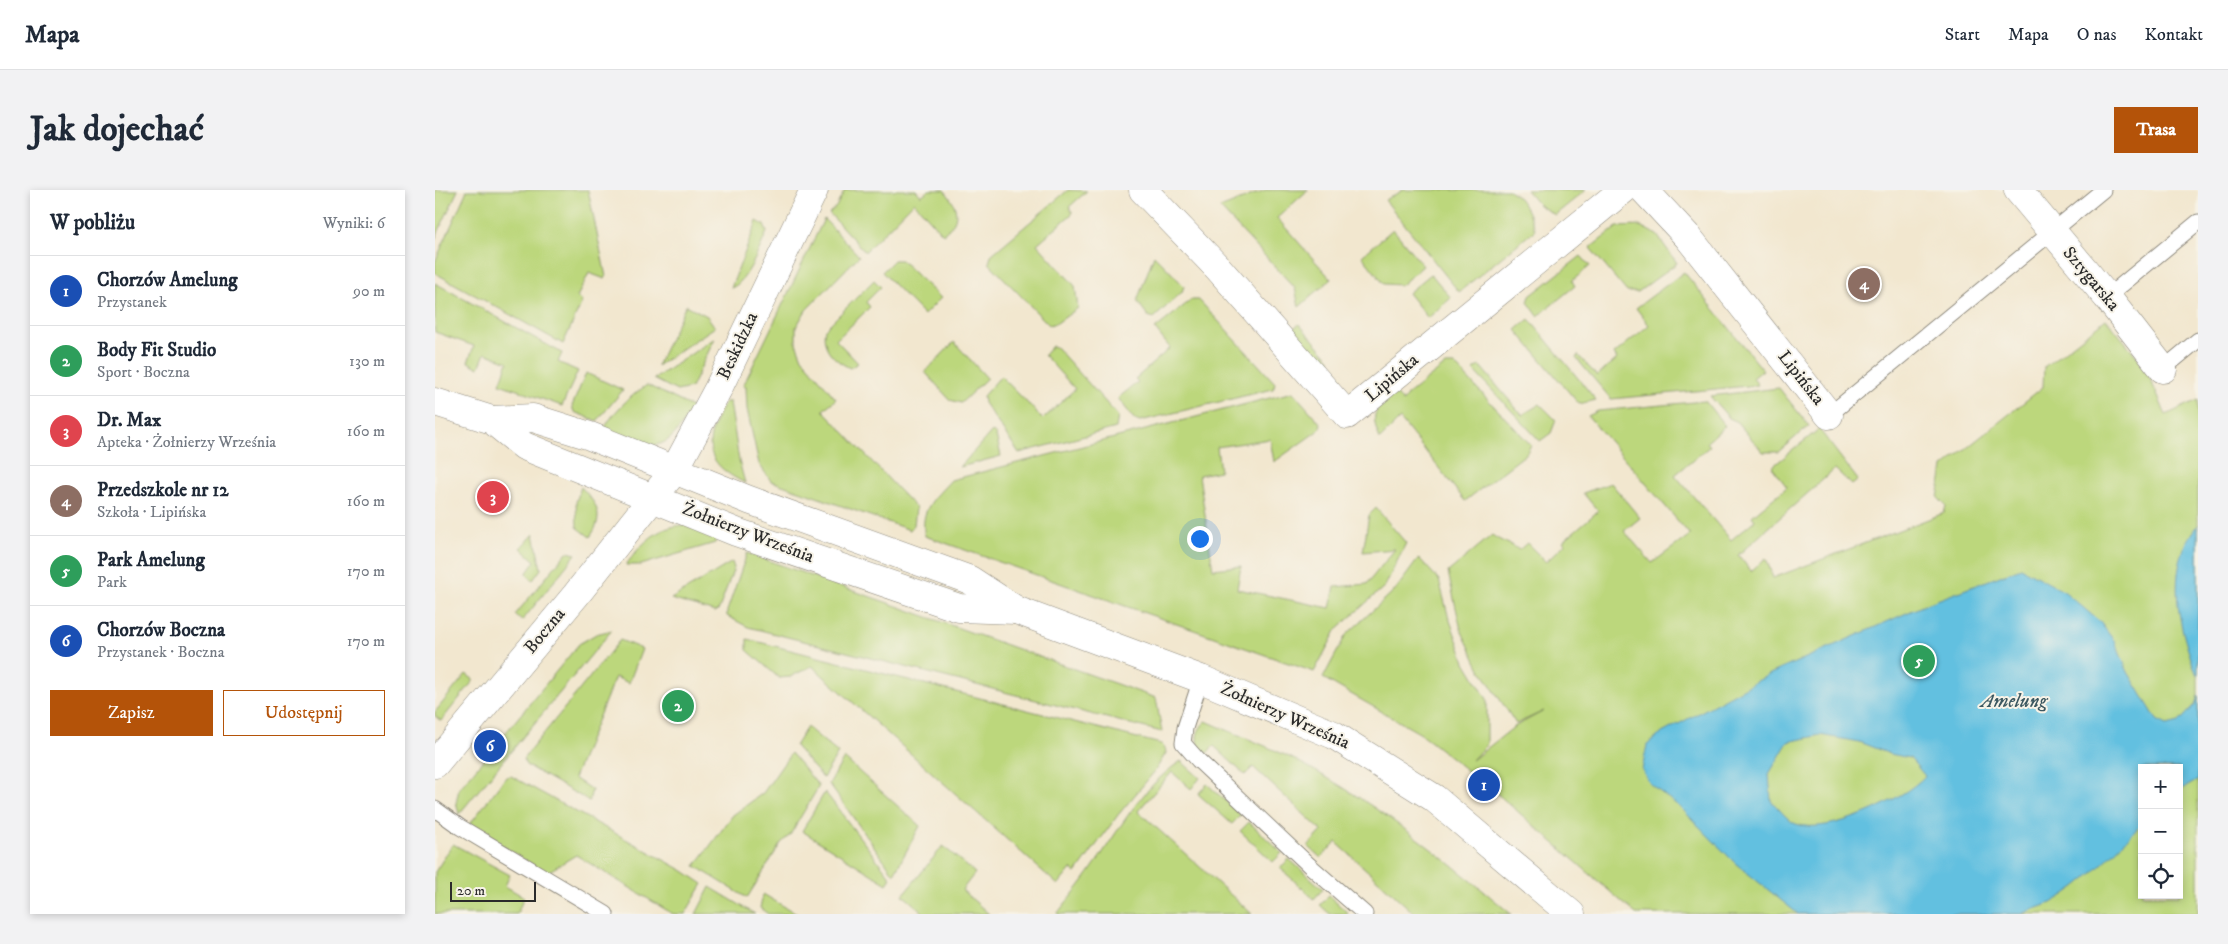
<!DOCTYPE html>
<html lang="pl">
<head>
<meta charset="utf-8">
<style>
	body { margin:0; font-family:"IM FELL DW Pica",serif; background:#f2f2f3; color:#1f2937 }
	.controls { position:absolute; right:15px; bottom:15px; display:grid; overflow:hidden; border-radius:0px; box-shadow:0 2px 8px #0003 }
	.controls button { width:45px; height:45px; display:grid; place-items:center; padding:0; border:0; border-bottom:1px solid #e0e1e3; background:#fff; color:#1f2937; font:25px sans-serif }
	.scale { position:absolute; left:15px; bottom:12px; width:86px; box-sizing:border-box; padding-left:5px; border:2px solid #2b2b2b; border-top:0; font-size:14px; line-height:18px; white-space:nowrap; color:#2b2b2b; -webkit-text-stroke:4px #f7f3e8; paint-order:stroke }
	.you { position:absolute; left:764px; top:348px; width:18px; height:18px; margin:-12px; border:4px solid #fff; border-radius:50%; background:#1a73e8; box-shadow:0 0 0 8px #1a73e833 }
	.badge { display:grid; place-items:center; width:32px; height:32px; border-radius:50%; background:#b45309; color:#fff; font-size:16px; font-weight:700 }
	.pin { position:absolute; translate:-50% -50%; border:2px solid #fff; box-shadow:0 1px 5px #0006 }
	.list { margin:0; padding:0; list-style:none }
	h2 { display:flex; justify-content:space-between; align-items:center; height:65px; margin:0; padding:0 20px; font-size:21px }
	h2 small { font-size:16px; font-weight:400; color:#747a83 }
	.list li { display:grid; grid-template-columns:32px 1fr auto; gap:15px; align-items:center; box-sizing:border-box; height:70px; padding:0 20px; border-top:1px solid #e0e1e3 }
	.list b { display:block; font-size:19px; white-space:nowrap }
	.list p { margin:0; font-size:16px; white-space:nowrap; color:#747a83 }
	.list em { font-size:16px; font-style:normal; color:#747a83 }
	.actions { display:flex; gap:10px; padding:15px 20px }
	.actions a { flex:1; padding:11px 0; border:1px solid #b45309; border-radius:0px; text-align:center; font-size:18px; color:#b45309 }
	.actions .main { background:#b45309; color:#fff }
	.icon { flex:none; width:28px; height:28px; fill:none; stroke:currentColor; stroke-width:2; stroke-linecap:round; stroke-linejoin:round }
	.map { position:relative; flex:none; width:1763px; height:724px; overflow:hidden; border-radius:0px }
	header { display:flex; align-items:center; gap:30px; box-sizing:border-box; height:70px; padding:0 25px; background:#fff; border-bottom:1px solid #e0e1e3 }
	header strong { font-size:24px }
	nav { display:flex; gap:28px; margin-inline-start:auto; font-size:18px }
	.intro { display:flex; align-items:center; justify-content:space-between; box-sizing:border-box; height:120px; padding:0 30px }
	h1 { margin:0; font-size:35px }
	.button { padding:12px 22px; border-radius:0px; background:#b45309; color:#fff; font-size:18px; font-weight:700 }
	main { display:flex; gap:30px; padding:0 30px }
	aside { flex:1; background:#fff; border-radius:0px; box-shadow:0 2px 8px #0003 }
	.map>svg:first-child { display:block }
</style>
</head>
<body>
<header>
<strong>Mapa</strong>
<nav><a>Start</a><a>Mapa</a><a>O nas</a><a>Kontakt</a></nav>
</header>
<div class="intro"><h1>Jak dojechać</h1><a class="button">Trasa</a></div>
<main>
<aside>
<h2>W pobliżu<small>Wyniki: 6</small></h2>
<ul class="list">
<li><span class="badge" style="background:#1a4fb4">1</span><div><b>Chorzów Amelung</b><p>Przystanek</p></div><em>90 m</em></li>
<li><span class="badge" style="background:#2e9e5b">2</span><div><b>Body Fit Studio</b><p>Sport · Boczna</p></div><em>130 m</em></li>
<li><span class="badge" style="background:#e0444e">3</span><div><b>Dr. Max</b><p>Apteka · Żołnierzy Września</p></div><em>160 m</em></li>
<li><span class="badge" style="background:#8d6e63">4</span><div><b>Przedszkole nr 12</b><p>Szkoła · Lipińska</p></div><em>160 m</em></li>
<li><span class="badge" style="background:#2e9e5b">5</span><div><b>Park Amelung</b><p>Park</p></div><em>170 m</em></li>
<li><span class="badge" style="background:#1a4fb4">6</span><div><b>Chorzów Boczna</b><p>Przystanek · Boczna</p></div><em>170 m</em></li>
</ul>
<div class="actions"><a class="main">Zapisz</a><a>Udostępnij</a></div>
</aside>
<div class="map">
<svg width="1763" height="724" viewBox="0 0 1763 724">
	<rect width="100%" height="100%" fill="#f7f3e8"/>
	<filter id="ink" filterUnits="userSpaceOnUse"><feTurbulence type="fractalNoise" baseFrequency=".02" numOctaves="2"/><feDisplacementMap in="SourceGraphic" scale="10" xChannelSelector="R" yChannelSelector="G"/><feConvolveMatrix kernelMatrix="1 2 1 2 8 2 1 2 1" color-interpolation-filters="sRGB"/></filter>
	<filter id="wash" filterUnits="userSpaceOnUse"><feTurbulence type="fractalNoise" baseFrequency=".0096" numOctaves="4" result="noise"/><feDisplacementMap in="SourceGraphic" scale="20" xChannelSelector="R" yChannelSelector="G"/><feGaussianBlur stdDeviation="1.12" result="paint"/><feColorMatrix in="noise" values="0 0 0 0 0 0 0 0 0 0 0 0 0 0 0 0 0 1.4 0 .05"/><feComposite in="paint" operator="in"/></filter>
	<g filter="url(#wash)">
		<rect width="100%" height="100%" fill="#f2e7cf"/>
		<g fill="#bcd77c" stroke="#748154" fill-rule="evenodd">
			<path d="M 0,0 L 23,0 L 0,49 Z"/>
			<path d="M 32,0 L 153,0 L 171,87 L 170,89 L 154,83 L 142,107 L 147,112 L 128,154 L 0,83 L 0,72 Z"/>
			<path d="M 410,0 L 481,0 L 486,6 L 494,0 L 509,0 C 523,16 527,30 508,44 L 479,12 L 430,62 L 394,23 L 401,17 Z"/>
			<path d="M 633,0 L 652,1 L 634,17 L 638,23 L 602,54 L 640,96 L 643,118 L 622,133 L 614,135 L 554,73 L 556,65 Z"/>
			<path d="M 830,0 L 873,0 L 842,28 L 896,89 L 864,117 L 860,98 L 785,18 Z"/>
			<path d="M 968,0 L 1074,0 C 1089,9 1094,24 1100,40 L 1024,102 L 950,10 Z"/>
			<path d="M 1091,0 L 1151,0 L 1120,25 L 1104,15 Z"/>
			<path d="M 389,29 L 424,66 L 371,120 L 361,137 L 361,153 L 367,168 L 401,209 L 388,220 L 481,318 L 479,335 L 475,340 L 336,291 L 324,274 L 312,219 L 311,197 L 308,196 Z"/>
			<path d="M 322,31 L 329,35 L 332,42 C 325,57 312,93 296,98 Z"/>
			<path d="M 1205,36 L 1222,45 L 1242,73 L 1203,102 L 1192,102 L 1155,58 L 1182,37 Z"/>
			<path d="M 958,39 L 988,76 L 966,95 L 949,94 L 927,66 Z"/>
			<path d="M 719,65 L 749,96 L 747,102 L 719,128 L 713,126 L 702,111 Z"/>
			<path d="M 1146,66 L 1155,76 L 1137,91 L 1140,96 L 1103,126 L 1093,112 L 1095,106 Z"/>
			<path d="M 459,70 L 466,70 L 506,108 L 489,125 L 447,82 Z"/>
			<path d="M 1249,82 L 1328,180 L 1318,188 L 1323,195 L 1176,209 L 1141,168 L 1143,165 L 1162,186 L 1182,169 L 1179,164 L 1214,135 L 1201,118 Z"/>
			<path d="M 996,84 L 1016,108 L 993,128 L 973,103 Z"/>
			<path d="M 439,90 L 446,97 L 431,112 L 435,117 L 401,150 L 423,173 L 415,178 C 398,170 386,157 390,139 Z"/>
			<path d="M 0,93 L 127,163 L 123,172 L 143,181 L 127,216 L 65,194 L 73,172 L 50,163 L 44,178 L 33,172 L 39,156 L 0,142 Z"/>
			<path d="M 756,110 L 764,110 L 840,193 L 838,199 L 705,231 L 699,229 L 683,208 L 703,192 L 700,189 L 735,158 L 720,139 Z"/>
			<path d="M 251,115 L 272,126 L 280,137 L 222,176 Z"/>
			<path d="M 1094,129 L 1161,210 L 1144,214 L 1081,140 Z"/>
			<path d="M 1671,129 L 1709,175 L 1731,225 L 1763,210 L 1763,724 L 1201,724 L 1066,607 L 986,544 L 888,488 L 911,445 L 961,399 L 984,368 L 1004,390 L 1013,425 L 1030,472 L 1052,509 L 1052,554 L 1036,571 L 1079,537 L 1109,521 L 1081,534 L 1045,479 L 1026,440 L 1013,382 L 1057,345 C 1066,352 1075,353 1084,360 L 1092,353 L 1111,372 L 1130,354 L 1128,351 L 1163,321 L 1148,303 L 1176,293 L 1205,328 L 1189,341 L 1217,373 L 1255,345 L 1153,226 L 1163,221 L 1270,211 L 1290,236 L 1272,252 L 1275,256 L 1240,285 L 1296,350 L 1320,330 L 1317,326 L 1352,297 L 1337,277 L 1384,239 L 1423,290 L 1417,295 L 1400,279 L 1303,365 L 1316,381 L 1331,368 L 1338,388 L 1509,323 L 1511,316 L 1503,308 L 1508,277 L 1608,197 L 1609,177 ZM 1707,578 L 1744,578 L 1744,705 L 1707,705 Z"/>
			<path d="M 864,134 L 896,170 L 886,177 L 856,140 Z"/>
			<path d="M 280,148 L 256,198 L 242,201 L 219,189 Z"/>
			<path d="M 519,152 L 552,188 L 526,213 L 515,210 L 490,182 Z"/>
			<path d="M 617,156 L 621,157 L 683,226 L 681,238 L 584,263 L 549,213 L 548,206 L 566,186 L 608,229 L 640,199 L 609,165 Z"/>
			<path d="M 1010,175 L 1020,175 L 1096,255 L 1091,264 L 1030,311 L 965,229 L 945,249 C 934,222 940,220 960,202 L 968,212 L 972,205 Z"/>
			<path d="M 1045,176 L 1087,225 L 1105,214 L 1121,230 L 1116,243 L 1105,251 L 1038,180 Z"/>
			<path d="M 151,183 L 188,200 L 162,231 L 139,222 L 137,216 Z"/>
			<path d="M 212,195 L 257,217 C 230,270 216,256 166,245 C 175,224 194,207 212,195 Z"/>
			<path d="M 1344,198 L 1374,236 L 1343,262 L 1328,262 L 1301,231 L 1294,228 L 1275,206 Z"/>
			<path d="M 858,202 L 886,234 L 884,240 L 839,272 L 835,249 L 782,257 L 785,281 L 764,285 L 778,379 L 806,376 L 802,399 L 895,418 L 900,397 L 932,394 L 960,359 L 928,362 L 934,325 L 941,318 L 971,353 L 950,396 L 902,439 L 879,482 L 490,346 C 484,319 500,308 516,290 Z"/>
			<path d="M 290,212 L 295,212 L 304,271 L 310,293 C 266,272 269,250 290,212 Z"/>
			<path d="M 557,241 L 561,245 L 566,266 L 525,277 Z"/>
			<path d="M 146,297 C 162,314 170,326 155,347 L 142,337 L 141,312 Z"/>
			<path d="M 249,335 L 283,345 L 280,353 L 206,375 L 191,375 C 206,354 221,337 249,335 Z"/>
			<path d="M 99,344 L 106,379 L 98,390 L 91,384 L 100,371 L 86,358 Z"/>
			<path d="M 132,362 L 141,364 L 87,431 L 80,425 Z"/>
			<path d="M 312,363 L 721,508 L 727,542 L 313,437 L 292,426 L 292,421 Z"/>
			<path d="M 297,372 L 299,378 L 284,419 L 280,422 L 236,409 Z"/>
			<path d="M 177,440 L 24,624 L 21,613 L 24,599 L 144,454 L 161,444 Z"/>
			<path d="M 312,449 L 726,554 L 730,558 L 731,563 L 720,581 L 683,625 L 641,683 L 636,679 L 623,695 L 377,476 L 355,487 L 344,488 L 312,460 Z"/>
			<path d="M 185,450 L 207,459 L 194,493 L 180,487 L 139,588 L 157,600 L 154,611 L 91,575 L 88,569 Z"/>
			<path d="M 31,484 L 39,490 L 6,531 L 0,526 L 0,522 Z"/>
			<path d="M 771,531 C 802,545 836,557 866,573 C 942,614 1010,668 1076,724 L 980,724 L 901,652 L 886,668 L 873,656 L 887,641 L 818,577 L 810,585 L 779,556 L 772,563 L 764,558 C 760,546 762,540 771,531 Z"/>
			<path d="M 372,537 L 403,563 L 388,588 L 360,556 Z"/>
			<path d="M 356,563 L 384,596 L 355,645 L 346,653 L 312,708 L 260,676 L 298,625 L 328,603 Z"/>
			<path d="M 409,568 L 485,636 L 459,684 L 394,594 Z"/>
			<path d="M 746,571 L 765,588 L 756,599 L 737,582 L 703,621 L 817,724 L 622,724 C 630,713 640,702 648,691 C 679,650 702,600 746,571 Z"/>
			<path d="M 76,586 L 247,680 L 268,694 L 250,724 L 238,724 L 141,665 L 111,683 L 34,635 L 71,587 Z"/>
			<path d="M 772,594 L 806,625 L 797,634 L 763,604 Z"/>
			<path d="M 390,602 L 456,688 L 452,694 L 367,641 Z"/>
			<path d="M 814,632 L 847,663 L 838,672 L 805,641 Z"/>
			<path d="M 18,654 L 75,685 L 70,696 L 89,707 L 82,724 L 0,724 L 0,682 Z"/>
			<path d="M 508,656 L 540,683 L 527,700 L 554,724 L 490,724 L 468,705 Z"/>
			<path d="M 854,669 L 888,699 L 879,709 L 845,678 Z"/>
			<path d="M 275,697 L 320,724 L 261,724 Z"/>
			<path d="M 328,704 L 362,724 L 333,724 L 325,718 Z"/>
			<path d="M 894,706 L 914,724 L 895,724 L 885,715 Z"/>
		</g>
		<g fill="#62c0e0" stroke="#467686" fill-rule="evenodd">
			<path d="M 1763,335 L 1763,488 C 1748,449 1733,401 1749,359 C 1752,350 1758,343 1763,335 Z"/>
			<path d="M 1586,378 L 1630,402 L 1665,432 L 1680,452 L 1693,482 L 1722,530 L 1732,535 L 1744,532 L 1760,515 L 1763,506 L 1763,590 L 1744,601 L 1744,578 L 1707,578 L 1707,634 C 1679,662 1651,694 1616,713 C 1607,717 1596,720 1587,724 L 1363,724 L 1300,673 L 1246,618 L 1215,594 L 1207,580 L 1212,555 L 1227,543 L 1337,483 L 1494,413 ZM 1385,545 L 1424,552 L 1455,564 L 1475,568 L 1490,586 C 1468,610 1393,646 1361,634 C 1353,631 1343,617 1336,611 L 1334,584 L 1353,552 Z"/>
		</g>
	</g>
	<g filter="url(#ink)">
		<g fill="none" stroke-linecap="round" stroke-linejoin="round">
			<g stroke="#8e897d" stroke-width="17">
				<g id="lane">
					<path d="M 1672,107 L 1763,32"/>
					<path d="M 1728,179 L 1763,150"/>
					<path d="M 1394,225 L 1668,0"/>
					<path d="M 766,489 L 750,538 L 748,553 L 763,570 L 874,675 L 930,724"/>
					<path d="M 0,619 L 25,637 L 171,724"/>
				</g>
			</g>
			<g stroke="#8e897d" stroke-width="29">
				<g id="street">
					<path d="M 708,0 L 783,78 L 912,225 L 1188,0"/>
					<path d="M 1209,0 L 1253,47 L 1394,225"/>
					<path d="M 1583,0 L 1672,107 L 1728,179"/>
					<path d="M 0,574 L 141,405 L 239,281 L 283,199 L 379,0"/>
				</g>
			</g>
			<g stroke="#8e897d" stroke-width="29">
				<g id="primary">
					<path d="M 0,212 L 57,230 L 89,256 L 301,342 L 524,418 L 581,420"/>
					<path d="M 57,230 L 98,228 L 155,246 L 314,310 L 535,390 L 581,420 L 766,489 L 899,545 L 999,608 L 1136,724"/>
				</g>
			</g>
			<use href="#lane" stroke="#fff" stroke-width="15"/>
			<use href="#street" stroke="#fff" stroke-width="28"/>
			<use href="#primary" stroke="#fff" stroke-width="28"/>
		</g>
	</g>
	<g text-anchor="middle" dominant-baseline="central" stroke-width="4" stroke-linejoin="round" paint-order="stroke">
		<g font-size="18" fill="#2b2b2b" stroke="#f7f3e8">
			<text transform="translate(1656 89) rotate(50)">Sztygarska</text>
			<text transform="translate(303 156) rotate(-65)">Beskidzka</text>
			<text transform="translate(957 188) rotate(-40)">Lipińska</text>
			<text transform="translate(1366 188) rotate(52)">Lipińska</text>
			<text transform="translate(313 343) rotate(21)">Żołnierzy Września</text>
			<text transform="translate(110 441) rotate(-50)">Boczna</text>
			<text transform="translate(850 526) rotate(24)">Żołnierzy Września</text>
		</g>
		<g font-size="19" font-style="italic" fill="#3c5861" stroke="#f7f3e8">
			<text x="1579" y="511">Amelung</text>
		</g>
	</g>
</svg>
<div class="controls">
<button>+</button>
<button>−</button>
<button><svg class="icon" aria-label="locate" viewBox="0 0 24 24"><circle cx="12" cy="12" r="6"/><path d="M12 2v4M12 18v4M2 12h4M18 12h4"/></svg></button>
</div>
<div class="scale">20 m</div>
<div class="you"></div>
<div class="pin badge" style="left:1049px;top:595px;background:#1a4fb4">1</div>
<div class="pin badge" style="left:243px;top:516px;background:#2e9e5b">2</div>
<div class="pin badge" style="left:58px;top:307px;background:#e0444e">3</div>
<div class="pin badge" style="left:1429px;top:94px;background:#8d6e63">4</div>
<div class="pin badge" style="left:1484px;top:471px;background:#2e9e5b">5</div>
<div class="pin badge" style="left:55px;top:556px;background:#1a4fb4">6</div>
</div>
</main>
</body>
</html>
